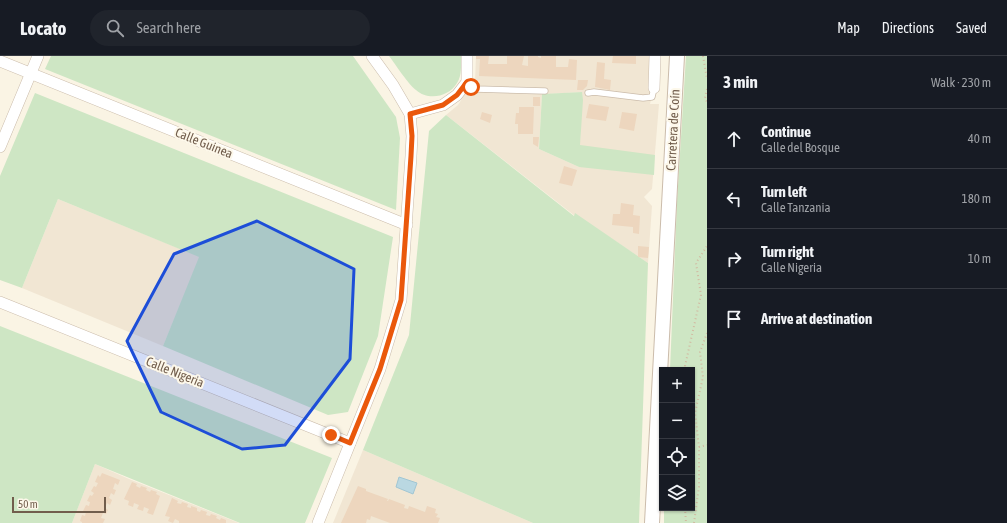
<!DOCTYPE html>
<html lang="en">
<head>
<meta charset="utf-8">
<style>
	body { margin:0; font-family:"Asap Condensed",sans-serif; background:#20242c; color:#f1f3f6 }
	.controls { position:absolute; right:12px; bottom:12px; display:grid; overflow:hidden; border-radius:0px; box-shadow:0 1px 3px #0004 }
	.controls button { width:36px; height:36px; display:grid; place-items:center; padding:0; border:0; border-bottom:1px solid #363941; background:#171b24; color:#f1f3f6; font:20px sans-serif }
	.scale { position:absolute; left:12px; bottom:10px; width:94px; box-sizing:border-box; padding-left:4px; border:2px solid #715d4c; border-top:0; font-size:11px; line-height:14px; white-space:nowrap; color:#715d4c; -webkit-text-stroke:3px #fdf8ea; paint-order:stroke }
	.stop { position:absolute; width:12px; height:12px; margin:-9px; border:3px solid #ea580c; border-radius:50%; background:#fff }
	.stop.end { background:#ea580c; border-color:#fff; box-shadow:0 1px 4px #0008 }
	.list { margin:0; padding:0; list-style:none }
	h2 { display:flex; justify-content:space-between; align-items:center; height:52px; margin:0; padding:0 16px; font-size:17px }
	h2 small { font-size:13px; font-weight:400; color:#9ea1a6 }
	.list li { display:grid; grid-template-columns:26px 1fr auto; gap:12px; align-items:center; box-sizing:border-box; height:60px; padding:0 16px; border-top:1px solid #363941 }
	.list b { display:block; font-size:15px; white-space:nowrap }
	.list p { margin:0; font-size:13px; white-space:nowrap; color:#9ea1a6 }
	.list em { font-size:13px; font-style:normal; color:#9ea1a6 }
	.icon { flex:none; width:22px; height:22px; fill:none; stroke:currentColor; stroke-width:2; stroke-linecap:round; stroke-linejoin:round }
	.map { position:relative; flex:none; width:707px; height:467px; overflow:hidden }
	header { display:flex; align-items:center; gap:24px; box-sizing:border-box; height:56px; padding:0 20px; background:#171b24; border-bottom:1px solid #363941 }
	header strong { font-size:19px }
	nav { display:flex; gap:22px; margin-inline-start:auto; font-size:14px }
	.search { width:280px; height:36px; background:#20242c; display:flex; align-items:center; gap:10px; box-sizing:border-box; padding:0 14px; border-radius:22px; color:#9ea1a6; font-size:15px }
	main { display:flex }
	aside { flex:1; background:#171b24 }
	.map>svg:first-child { display:block }
</style>
</head>
<body>
<header>
<strong>Locato</strong>
<div class="search"><svg class="icon" aria-label="search" viewBox="0 0 24 24"><circle cx="10" cy="10" r="6"/><path d="M15 15l6 6"/></svg>Search here</div>
<nav><a>Map</a><a>Directions</a><a>Saved</a></nav>
</header>
<main>
<div class="map">
<svg width="707" height="467" viewBox="0 0 707 467">
	<rect width="100%" height="100%" fill="#faf4e4"/>
	<g fill="#f1e6d3">
		<path d="M 476,0 L 652,0 L 654,32 L 650,48 L 659,48 L 652,133 L 644,141 L 652,150 L 648,207 L 575,158 L 575,160 L 446,59 L 458,49 L 466,37 L 480,36 L 542,38 L 539,93 L 579,111 L 582,36 L 547,38 L 547,32 L 478,30 L 475,26 Z"/>
		<path d="M 58,143 L 200,201 L 163,290 L 22,232 Z"/>
		<path d="M 363,394 L 533,467 L 333,467 Z"/>
		<path d="M 95,408 L 129,423 L 239,467 L 72,467 Z"/>
	</g>
	<g fill="#cee6c4">
		<path d="M 51,0 L 353,0 L 396,61 L 400,82 L 396,154 L 45,13 Z"/>
		<path d="M 389,0 L 461,0 C 461,9 462,20 457,27 C 449,41 428,45 416,34 C 408,28 396,9 389,0 Z"/>
		<path d="M 686,0 L 707,0 L 707,467 L 664,467 L 664,452 L 692,452 L 692,314 L 670,314 L 677,146 Z"/>
		<path d="M 582,36 L 583,44 L 580,89 L 655,99 L 654,119 L 579,111 L 539,93 L 542,38 Z"/>
		<path d="M 35,37 L 393,181 L 378,280 L 348,356 L 328,359 L 163,290 L 199,201 L 58,143 L 22,232 L 0,224 L 0,120 Z"/>
		<path d="M 446,59 L 574,160 L 575,157 L 648,207 L 639,467 L 533,467 L 363,394 L 409,279 L 429,75 Z"/>
		<path d="M 0,270 L 332,402 L 305,467 L 240,467 L 95,408 L 72,467 L 0,467 Z"/>
	</g>
	<path fill="#bad8e2" stroke="#a1c6d3" d="M 399,421 L 417,427 L 413,438 L 396,431 Z"/>
	<g fill="#edd6be">
		<path d="M 476,0 L 489,0 L 488,8 L 507,8 L 507,0 L 524,0 L 522,9 L 528,10 L 528,0 L 538,0 L 538,1 L 541,2 L 541,0 L 556,0 L 556,11 L 568,11 L 569,3 L 577,4 L 576,24 L 479,20 L 480,3 L 476,3 Z"/>
		<path d="M 613,0 L 636,0 L 636,8 L 612,7 Z"/>
		<path d="M 597,6 L 605,7 L 604,23 L 611,24 L 610,34 L 595,31 Z"/>
		<path d="M 578,24 L 588,24 L 587,30 L 583,34 L 577,34 Z"/>
		<rect x="533" y="41" width="7" height="9"/>
		<path d="M 589,48 L 609,51 L 606,65 L 586,62 Z"/>
		<path d="M 519,51 L 534,51 L 533,78 L 518,78 L 518,68 L 515,68 L 516,57 L 519,57 Z"/>
		<path d="M 482,56 L 492,59 L 490,67 L 480,63 Z"/>
		<path d="M 622,56 L 637,58 L 634,75 L 619,72 Z"/>
		<path d="M 533,81 L 539,81 L 538,91 L 533,88 Z"/>
		<path d="M 564,110 L 577,114 L 572,130 L 559,127 Z"/>
		<path d="M 621,147 L 634,149 L 633,159 L 640,160 L 639,178 L 633,177 L 633,171 L 612,169 L 613,158 L 620,158 Z"/>
		<path d="M 638,190 L 649,191 L 648,202 L 638,201 Z"/>
		<path d="M 102,417 L 120,424 L 118,429 L 115,427 L 113,433 L 116,434 L 114,439 L 111,437 L 109,442 L 112,444 L 110,449 L 107,447 L 105,452 L 108,454 L 106,458 L 103,457 L 101,462 L 105,463 L 103,467 L 82,467 L 82,466 L 80,465 L 82,459 L 85,460 L 86,456 L 83,455 L 86,449 L 89,450 L 90,446 L 87,445 L 90,439 L 92,440 L 94,437 L 91,435 L 94,430 L 96,431 L 98,427 L 95,426 L 98,419 L 100,421 Z"/>
		<path d="M 132,426 L 137,428 L 136,430 L 140,432 L 141,430 L 147,432 L 146,434 L 150,436 L 151,434 L 157,436 L 156,438 L 160,440 L 153,459 L 147,457 L 149,453 L 144,451 L 143,455 L 137,453 L 139,449 L 134,447 L 133,451 L 128,449 L 129,445 L 124,443 Z"/>
		<path d="M 358,430 L 366,433 L 366,435 L 388,443 L 387,445 L 388,445 L 389,443 L 405,449 L 404,452 L 408,453 L 409,450 L 425,456 L 427,450 L 436,453 L 435,457 L 438,458 L 436,461 L 440,462 L 438,467 L 390,467 L 371,460 L 370,464 L 367,463 L 366,467 L 341,467 Z"/>
		<path d="M 172,442 L 178,445 L 177,447 L 181,448 L 182,446 L 188,448 L 187,451 L 191,452 L 191,450 L 197,452 L 197,455 L 200,456 L 201,454 L 207,456 L 206,459 L 210,460 L 211,458 L 217,460 L 216,462 L 220,464 L 221,462 L 226,464 L 226,467 L 179,467 L 179,465 L 175,463 L 173,467 L 168,465 L 170,461 L 165,460 Z"/>
	</g>
	<g fill="none" stroke-linecap="round" stroke-linejoin="round">
		<g stroke="#cbbcab" stroke-width="7">
			<g id="service">
				<path d="M 467,26 L 476,33 L 545,35"/>
				<path d="M 588,37 L 594,36 L 643,42 L 652,41 L 654,32"/>
			</g>
		</g>
		<g stroke="#cbbcab" stroke-width="12">
			<g id="minor">
				<path d="M 0,5 L 407,169"/>
				<path d="M 654,32 L 655,0"/>
				<path d="M 410,58 L 443,49 L 457,39 L 467,26 L 467,0"/>
				<path d="M 0,91 L 38,0"/>
				<path d="M 0,246 L 350,387"/>
				<path d="M 318,467 L 380,313 L 401,244 L 411,100 L 412,80 L 410,58 L 393,29 L 372,0"/>
			</g>
		</g>
		<g stroke="#cbbcab" stroke-width="16">
			<path id="tertiary" d="M 652,467 L 677,0"/>
		</g>
		<g stroke="#d2b9a1" stroke-width="2" stroke-dasharray="1 3" stroke-linecap="butt">
			<path d="M 703,0 L 707,23"/>
			<path d="M 707,33 L 705,42 L 707,46"/>
			<path d="M 686,314 L 685,310 L 701,239 L 696,207 L 707,190"/>
			<path d="M 699,391 L 707,389"/>
			<path d="M 685,452 L 686,467"/>
			<path d="M 694,467 L 699,431 L 699,391 L 695,357 L 703,321 L 700,296 L 707,277"/>
		</g>
		<use href="#service" stroke="#fff" stroke-width="5.5"/>
		<use href="#minor" stroke="#fff" stroke-width="11"/>
		<use href="#tertiary" stroke="#fff" stroke-width="14"/>
	</g>
	<g fill="none" stroke-linecap="round" stroke-linejoin="round">
		<path stroke="#ea580c" stroke-width="5" d="M 331,379 L 350,387 L 380,313 L 401,244 L 411,100 L 412,80 L 410,58 L 443,49 L 457,39 L 467,26 L 471,31"/>
	</g>
	<path fill="#1d4ed8" fill-opacity="0.2" stroke="#1d4ed8" stroke-width="3" stroke-linejoin="round" d="M 257,165 L 354,213 L 350,303 L 285,389 L 242,393 L 161,356 L 127,285 L 174,198 Z"/>
	<g text-anchor="middle" dominant-baseline="central" stroke-width="4" stroke-linejoin="round" paint-order="stroke">
		<g font-size="13" fill="#715d4c" stroke="#fdf8ea">
			<text transform="translate(673 74) rotate(-87)">Carretera de Coín</text>
			<text transform="translate(204 87) rotate(22)">Calle Guinea</text>
			<text transform="translate(175 316) rotate(22)">Calle Nigeria</text>
		</g>
	</g>
</svg>
<div class="controls">
<button>+</button>
<button>−</button>
<button><svg class="icon" aria-label="locate" viewBox="0 0 24 24"><circle cx="12" cy="12" r="6"/><path d="M12 2v4M12 18v4M2 12h4M18 12h4"/></svg></button>
<button><svg class="icon" aria-label="layers" viewBox="0 0 24 24"><path d="M12 4l9 5-9 5-9-5zM3 14l9 5 9-5"/></svg></button>
</div>
<div class="scale">50 m</div>
<div class="stop" style="left:471px;top:31px"></div>
<div class="stop end" style="left:331px;top:379px"></div>
</div>
<aside>
<h2>3 min<small>Walk · 230 m</small></h2>
<ul class="list">
<li><svg class="icon" aria-label="ahead" viewBox="0 0 24 24"><path d="M12 20V5M6 11l6-6 6 6"/></svg><div><b>Continue</b><p>Calle del Bosque</p></div><em>40 m</em></li>
<li><svg class="icon" aria-label="left" viewBox="0 0 24 24"><path d="M17 20v-9H6M10 6l-5 5 5 5"/></svg><div><b>Turn left</b><p>Calle Tanzania</p></div><em>180 m</em></li>
<li><svg class="icon" aria-label="right" viewBox="0 0 24 24"><path d="M7 20v-9h11M14 6l5 5-5 5"/></svg><div><b>Turn right</b><p>Calle Nigeria</p></div><em>10 m</em></li>
<li><svg class="icon" aria-label="arrive" viewBox="0 0 24 24"><path d="M6 21V4h12l-3 4 3 4H6"/></svg><div><b>Arrive at destination</b></div></li>
</ul>
</aside>
</main>
</body>
</html>
